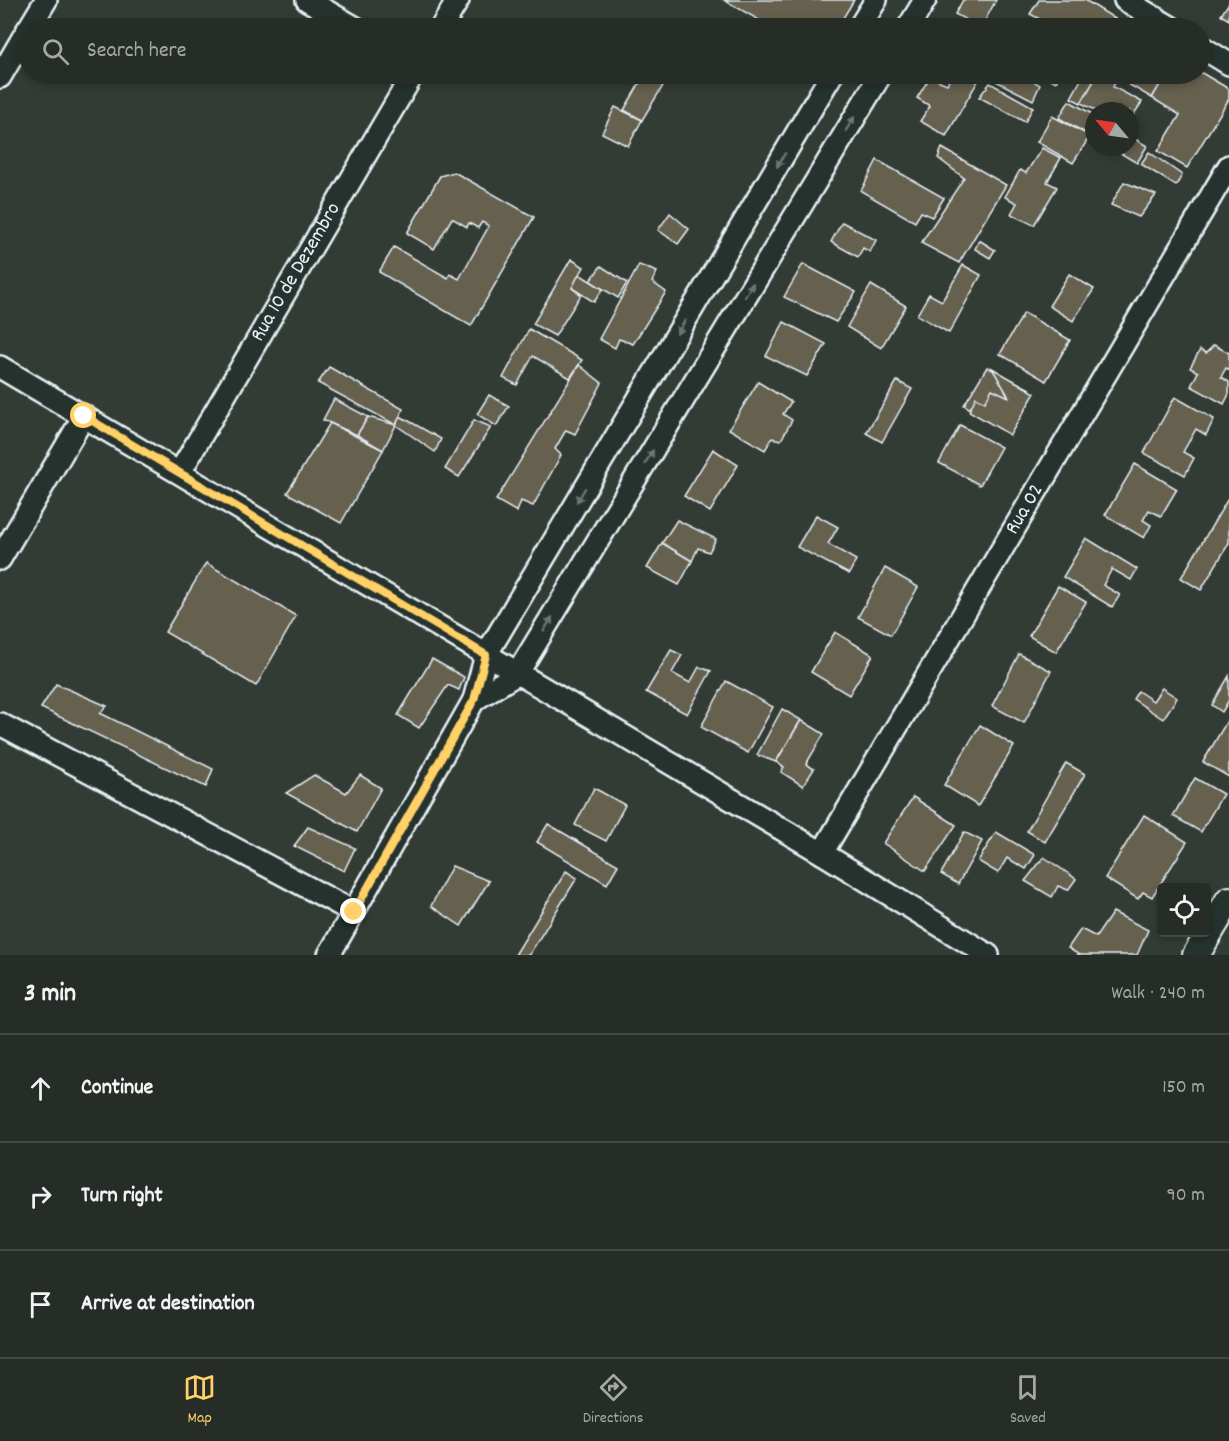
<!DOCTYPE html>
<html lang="en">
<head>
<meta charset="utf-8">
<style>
	body { margin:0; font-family:Dekko,sans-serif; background:#323933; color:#f1f3f6 }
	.controls { position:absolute; right:18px; bottom:18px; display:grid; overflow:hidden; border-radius:6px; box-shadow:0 3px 9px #0003 }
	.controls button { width:54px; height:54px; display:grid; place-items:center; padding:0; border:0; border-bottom:2px solid #424944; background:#262d27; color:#f1f3f6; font:30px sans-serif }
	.compass { position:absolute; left:1085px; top:102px; width:54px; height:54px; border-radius:50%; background:#262d27; box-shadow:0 3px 9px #0003; rotate:299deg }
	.stop { position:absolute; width:18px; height:18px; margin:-14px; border:4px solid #ffd166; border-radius:50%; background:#fff }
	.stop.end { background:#ffd166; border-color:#fff; box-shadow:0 2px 6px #0008 }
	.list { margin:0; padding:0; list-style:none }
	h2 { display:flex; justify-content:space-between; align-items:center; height:78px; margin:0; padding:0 24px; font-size:26px }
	h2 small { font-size:20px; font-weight:400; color:#a4a8a7 }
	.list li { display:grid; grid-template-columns:39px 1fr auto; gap:18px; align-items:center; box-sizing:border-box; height:108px; padding:0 24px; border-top:2px solid #424944 }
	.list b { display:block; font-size:22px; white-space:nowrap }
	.list em { font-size:20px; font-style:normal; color:#a4a8a7 }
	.icon { flex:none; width:33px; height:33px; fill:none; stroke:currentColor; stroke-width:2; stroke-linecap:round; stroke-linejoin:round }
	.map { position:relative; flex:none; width:1229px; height:955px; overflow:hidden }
	.search { position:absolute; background:#262d27; box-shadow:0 3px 9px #0003; left:18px; right:18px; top:18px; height:66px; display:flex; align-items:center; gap:15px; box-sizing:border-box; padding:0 21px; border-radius:33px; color:#a4a8a7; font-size:22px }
	.sheet { height:402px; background:#262d27 }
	nav { display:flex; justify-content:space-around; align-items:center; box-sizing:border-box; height:84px; border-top:2px solid #424944; background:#262d27; font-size:16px; color:#a4a8a7 }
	nav a { display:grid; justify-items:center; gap:3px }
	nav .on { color:#ffd166 }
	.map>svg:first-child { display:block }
</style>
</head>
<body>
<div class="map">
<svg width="1229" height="955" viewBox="0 0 1229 955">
	<rect width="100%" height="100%" fill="#333c34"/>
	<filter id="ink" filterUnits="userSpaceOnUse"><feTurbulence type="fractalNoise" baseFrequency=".0167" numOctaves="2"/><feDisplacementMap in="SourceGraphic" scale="12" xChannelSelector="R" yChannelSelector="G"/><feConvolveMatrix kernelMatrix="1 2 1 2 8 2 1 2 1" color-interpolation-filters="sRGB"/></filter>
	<g filter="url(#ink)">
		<g fill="#66614f" stroke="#e8f1f8" stroke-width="1.5">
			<path d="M 724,0 L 854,0 L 837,28 L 773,28 Z"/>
			<path d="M 963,0 L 996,0 L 981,28 L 955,14 Z"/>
			<path d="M 1039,0 L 1085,0 L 1130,28 L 1057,28 L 1030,14 Z"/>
			<path d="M 1229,3 L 1229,20 L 1221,15 Z"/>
			<path d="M 1200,72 L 1229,89 L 1229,99 L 1187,168 L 1158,151 L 1180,115 L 1152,98 L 1166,74 Z"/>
			<path d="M 645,74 L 666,81 L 642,120 L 624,110 Z"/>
			<path d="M 953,74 L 981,76 L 946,136 L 920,121 L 930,106 L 917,98 L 930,77 L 947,84 Z"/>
			<path d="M 996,74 L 1022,74 L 1040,85 L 1033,100 L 992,79 Z"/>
			<path d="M 1042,74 L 1061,74 L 1056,82 Z"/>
			<path d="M 1084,74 L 1098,74 L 1081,103 L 1071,98 Z"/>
			<path d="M 1098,74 L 1105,74 L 1116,81 L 1113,87 L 1142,102 L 1130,120 L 1130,111 L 1097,111 L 1081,103 Z"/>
			<path d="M 1125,74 L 1166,74 L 1152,98 L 1121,80 Z"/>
			<path d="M 990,83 L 1033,107 L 1025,122 L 979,97 Z"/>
			<path d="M 1069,101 L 1094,115 L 1094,138 L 1059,118 Z"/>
			<path d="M 615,107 L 642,120 L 628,146 L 602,133 Z"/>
			<path d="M 1052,116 L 1090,136 L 1073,163 L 1037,142 Z"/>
			<path d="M 1130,136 L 1147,146 L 1137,163 L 1110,147 L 1130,147 Z"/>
			<path d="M 942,148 L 1006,185 L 959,263 L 921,243 L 964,178 L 938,158 Z"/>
			<path d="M 1042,148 L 1061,158 L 1047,182 L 1057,187 L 1034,225 L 1011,214 L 1017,203 L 1005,197 L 1020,170 L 1026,173 Z"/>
			<path d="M 1149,152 L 1182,175 L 1176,186 L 1141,164 Z"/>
			<path d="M 877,160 L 944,198 L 932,217 L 921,212 L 915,222 L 861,191 Z"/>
			<path d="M 454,172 L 534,217 L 471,326 L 379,272 L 394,247 L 448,278 L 450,274 L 459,279 L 489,226 L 482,222 L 478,228 L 469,223 L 467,227 L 452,218 L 434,249 L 407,233 L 440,176 Z"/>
			<path d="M 1124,182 L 1156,195 L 1139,217 L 1111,205 Z"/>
			<path d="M 670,213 L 689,229 L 678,244 L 658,230 Z"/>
			<path d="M 842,222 L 876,240 L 870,252 L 863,248 L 858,257 L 831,242 Z"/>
			<path d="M 979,240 L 995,250 L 990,258 L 975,249 Z"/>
			<path d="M 571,259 L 584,267 L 572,288 L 581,295 L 555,336 L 533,324 Z"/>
			<path d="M 803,264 L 856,292 L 836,322 L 784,297 Z"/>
			<path d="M 639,265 L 657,272 L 652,282 L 666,292 L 633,344 L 619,339 L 615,348 L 599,339 Z"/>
			<path d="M 963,265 L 981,275 L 949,333 L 917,315 L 929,294 L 942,301 Z"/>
			<path d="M 601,266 L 627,283 L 618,298 L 590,281 Z"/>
			<path d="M 579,274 L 603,289 L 594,302 L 572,288 Z"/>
			<path d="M 1069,274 L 1094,289 L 1073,321 L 1049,306 Z"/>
			<path d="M 871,285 L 906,306 L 881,348 L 847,327 Z"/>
			<path d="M 1024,313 L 1070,340 L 1046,381 L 1000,354 Z"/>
			<path d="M 784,322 L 826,344 L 807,376 L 766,356 Z"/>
			<path d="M 529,329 L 582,360 L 570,378 L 533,356 L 517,385 L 503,378 Z"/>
			<path d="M 1214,345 L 1229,353 L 1229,370 L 1226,368 L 1221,377 L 1229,382 L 1229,394 L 1224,404 L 1191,386 L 1198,372 L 1190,368 L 1200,350 L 1206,353 Z"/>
			<path d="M 579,365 L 602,383 L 575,434 L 566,430 L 555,449 L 561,455 L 533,506 L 521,501 L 517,512 L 496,500 Z"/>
			<path d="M 329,367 L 403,409 L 396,425 L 318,383 Z"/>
			<path d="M 987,367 L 1030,389 L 1008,432 L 964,405 Z"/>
			<path d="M 992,368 L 1035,393 L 1010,435 L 969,411 L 976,397 L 985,402 L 992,389 L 1009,397 Z"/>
			<path d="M 897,381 L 912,389 L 882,442 L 866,433 Z"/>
			<path d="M 758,382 L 791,402 L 783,414 L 792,420 L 781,440 L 772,438 L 765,450 L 729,429 Z"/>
			<path d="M 489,395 L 509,406 L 496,426 L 477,414 Z"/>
			<path d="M 1175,397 L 1214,419 L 1206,435 L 1196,429 L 1183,452 L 1194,458 L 1185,475 L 1144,453 Z"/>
			<path d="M 334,399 L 368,417 L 357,435 L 323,420 Z"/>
			<path d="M 400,416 L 441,439 L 435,452 L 396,425 Z"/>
			<path d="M 368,417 L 396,425 L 383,450 L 357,435 Z"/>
			<path d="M 474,420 L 491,427 L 459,477 L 445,469 Z"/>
			<path d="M 330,423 L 383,450 L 341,523 L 287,493 Z"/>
			<path d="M 960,425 L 1001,447 L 980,485 L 939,463 Z"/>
			<path d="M 713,449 L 738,465 L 710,512 L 684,496 Z"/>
			<path d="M 1135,464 L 1177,489 L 1161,516 L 1149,510 L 1143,520 L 1151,525 L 1144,538 L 1105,515 Z"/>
			<path d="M 1229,497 L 1229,543 L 1201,590 L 1181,578 Z"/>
			<path d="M 816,515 L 838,527 L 828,544 L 856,560 L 849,574 L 797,547 Z"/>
			<path d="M 677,520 L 716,539 L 709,552 L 698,548 L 692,561 L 662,543 Z"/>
			<path d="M 1086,538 L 1137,569 L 1131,580 L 1112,569 L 1103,585 L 1120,595 L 1112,607 L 1063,577 Z"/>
			<path d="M 662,543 L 692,561 L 679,585 L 647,568 Z"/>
			<path d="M 206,563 L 296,616 L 256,686 L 165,632 Z"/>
			<path d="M 885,568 L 918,587 L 891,635 L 858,617 Z"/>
			<path d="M 1058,586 L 1086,602 L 1056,652 L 1029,636 Z"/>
			<path d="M 835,632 L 873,655 L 849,695 L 811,672 Z"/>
			<path d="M 671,650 L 682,655 L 672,673 L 690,683 L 699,667 L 711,671 L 687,714 L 646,692 Z"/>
			<path d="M 1019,654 L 1051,671 L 1024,723 L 992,706 Z"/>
			<path d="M 432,659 L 464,677 L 459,690 L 448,685 L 419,728 L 398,715 Z"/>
			<path d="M 1229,676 L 1229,700 L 1222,712 L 1212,705 Z"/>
			<path d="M 726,681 L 773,707 L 748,753 L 701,727 Z"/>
			<path d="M 56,684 L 107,706 L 100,713 L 213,769 L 206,787 L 41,708 Z"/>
			<path d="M 1162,688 L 1177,698 L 1163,719 L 1133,699 L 1138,691 L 1153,701 Z"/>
			<path d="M 782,709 L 801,720 L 776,762 L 757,755 Z"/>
			<path d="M 801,720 L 824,734 L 806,764 L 814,769 L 803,786 L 781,772 L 784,767 L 776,762 Z"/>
			<path d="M 1227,721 L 1229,722 L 1229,777 L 1203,762 Z"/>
			<path d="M 980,725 L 1014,746 L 978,806 L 944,785 Z"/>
			<path d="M 1066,763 L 1085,774 L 1045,842 L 1027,831 Z"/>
			<path d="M 314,775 L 346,793 L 360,775 L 381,788 L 357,832 L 286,793 Z"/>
			<path d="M 1195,778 L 1223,794 L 1201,832 L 1173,816 Z"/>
			<path d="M 594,788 L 625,805 L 606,841 L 575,825 Z"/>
			<path d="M 913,797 L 956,825 L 925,871 L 883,843 Z"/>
			<path d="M 1144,815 L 1187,842 L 1152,897 L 1143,892 L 1138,899 L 1105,878 Z"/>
			<path d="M 548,824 L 618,865 L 607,884 L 537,842 Z"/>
			<path d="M 308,827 L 355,848 L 344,871 L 294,846 Z"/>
			<path d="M 964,832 L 982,841 L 958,884 L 941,874 Z"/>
			<path d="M 996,832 L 1035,855 L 1026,869 L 1007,858 L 998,873 L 978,861 Z"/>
			<path d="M 1044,857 L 1076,879 L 1068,890 L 1058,886 L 1052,897 L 1025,881 Z"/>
			<path d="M 452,866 L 489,881 L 461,926 L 431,906 Z"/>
			<path d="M 566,871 L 577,878 L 529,955 L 515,955 Z"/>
			<path d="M 1113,912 L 1148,930 L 1137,955 L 1079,955 L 1068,948 L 1081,929 L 1096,937 Z"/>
		</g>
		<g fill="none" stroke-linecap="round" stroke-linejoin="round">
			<g stroke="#e8f1f8" stroke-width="26">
				<g id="minor">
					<path d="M 307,0 L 356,28"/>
					<path d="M 1125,0 L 1172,28"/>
					<path d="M 29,28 L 46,0"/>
					<path d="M 441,28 L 458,0"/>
					<path d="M 859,28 L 876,0"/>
					<path d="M 908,28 L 925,0"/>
					<path d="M 1200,46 L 1229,64"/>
					<path d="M 0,77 L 28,29"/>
					<path d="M 0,367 L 822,853 L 988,955"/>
					<path id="s1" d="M 180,472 L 413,74"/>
					<path d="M 0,559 L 84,416"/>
					<path d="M 474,700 L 517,674 L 881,74"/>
					<path d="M 0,724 L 354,912"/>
					<path id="s2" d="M 822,853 L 1229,166"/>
					<path d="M 329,955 L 474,700 L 486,655 L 832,74"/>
				</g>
			</g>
			<g stroke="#e8f1f8" stroke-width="30">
				<path id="tertiary" d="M 1196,955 L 1229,900"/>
			</g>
			<use href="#minor" stroke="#26332d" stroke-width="21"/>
			<use href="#tertiary" stroke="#26332d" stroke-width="26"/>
		</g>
		<defs><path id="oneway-solid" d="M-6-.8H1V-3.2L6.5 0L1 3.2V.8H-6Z" transform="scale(1.5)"/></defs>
		<g fill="#6a7674">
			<use href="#oneway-solid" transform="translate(850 124) rotate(-59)"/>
			<use href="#oneway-solid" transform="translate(781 160) rotate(121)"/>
			<use href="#oneway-solid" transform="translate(749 290) rotate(-59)"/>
			<use href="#oneway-solid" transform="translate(681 327) rotate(121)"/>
			<use href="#oneway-solid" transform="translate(649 457) rotate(-59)"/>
			<use href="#oneway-solid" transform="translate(581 495) rotate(121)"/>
			<use href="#oneway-solid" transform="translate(548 624) rotate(-59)"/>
		</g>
	</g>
	<g fill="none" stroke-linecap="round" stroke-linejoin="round" filter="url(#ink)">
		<path stroke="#ffd166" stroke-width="8" d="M 84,416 L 486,655 L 474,700 L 354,912"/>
	</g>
	<g text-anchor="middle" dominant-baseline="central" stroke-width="6" stroke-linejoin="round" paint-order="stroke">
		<g font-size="21" fill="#e8f1f8" stroke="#26332d">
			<text stroke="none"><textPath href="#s1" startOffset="231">Rua 10 de Dezembro</textPath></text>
			<text stroke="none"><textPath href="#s2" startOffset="399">Rua 02</textPath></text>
		</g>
	</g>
</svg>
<div class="controls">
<button><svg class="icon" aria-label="locate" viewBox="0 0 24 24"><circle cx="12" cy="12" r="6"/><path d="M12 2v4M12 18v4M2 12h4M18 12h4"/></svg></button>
</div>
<svg class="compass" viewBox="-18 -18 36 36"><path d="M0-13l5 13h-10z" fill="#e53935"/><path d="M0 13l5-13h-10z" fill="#a4a8a7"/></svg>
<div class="stop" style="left:84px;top:416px"></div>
<div class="stop end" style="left:354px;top:912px"></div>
<div class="search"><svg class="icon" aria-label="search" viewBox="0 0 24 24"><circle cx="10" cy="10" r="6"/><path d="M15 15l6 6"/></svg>Search here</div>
</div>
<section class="sheet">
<h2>3 min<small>Walk · 240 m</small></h2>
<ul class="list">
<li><svg class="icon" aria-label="ahead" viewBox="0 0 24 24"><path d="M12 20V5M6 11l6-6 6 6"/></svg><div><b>Continue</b></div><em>150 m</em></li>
<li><svg class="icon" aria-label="right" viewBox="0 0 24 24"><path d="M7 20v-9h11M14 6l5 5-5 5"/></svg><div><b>Turn right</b></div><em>90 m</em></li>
<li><svg class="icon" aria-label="arrive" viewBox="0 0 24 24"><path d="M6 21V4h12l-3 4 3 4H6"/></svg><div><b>Arrive at destination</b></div></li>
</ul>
</section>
<nav>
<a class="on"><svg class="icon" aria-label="map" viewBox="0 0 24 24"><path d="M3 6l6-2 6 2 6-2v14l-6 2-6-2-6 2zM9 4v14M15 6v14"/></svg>Map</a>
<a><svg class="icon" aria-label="directions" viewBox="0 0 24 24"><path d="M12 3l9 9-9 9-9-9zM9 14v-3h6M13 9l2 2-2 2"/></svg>Directions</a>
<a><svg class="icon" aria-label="saved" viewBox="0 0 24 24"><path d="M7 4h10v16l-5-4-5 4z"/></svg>Saved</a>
</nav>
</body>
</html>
